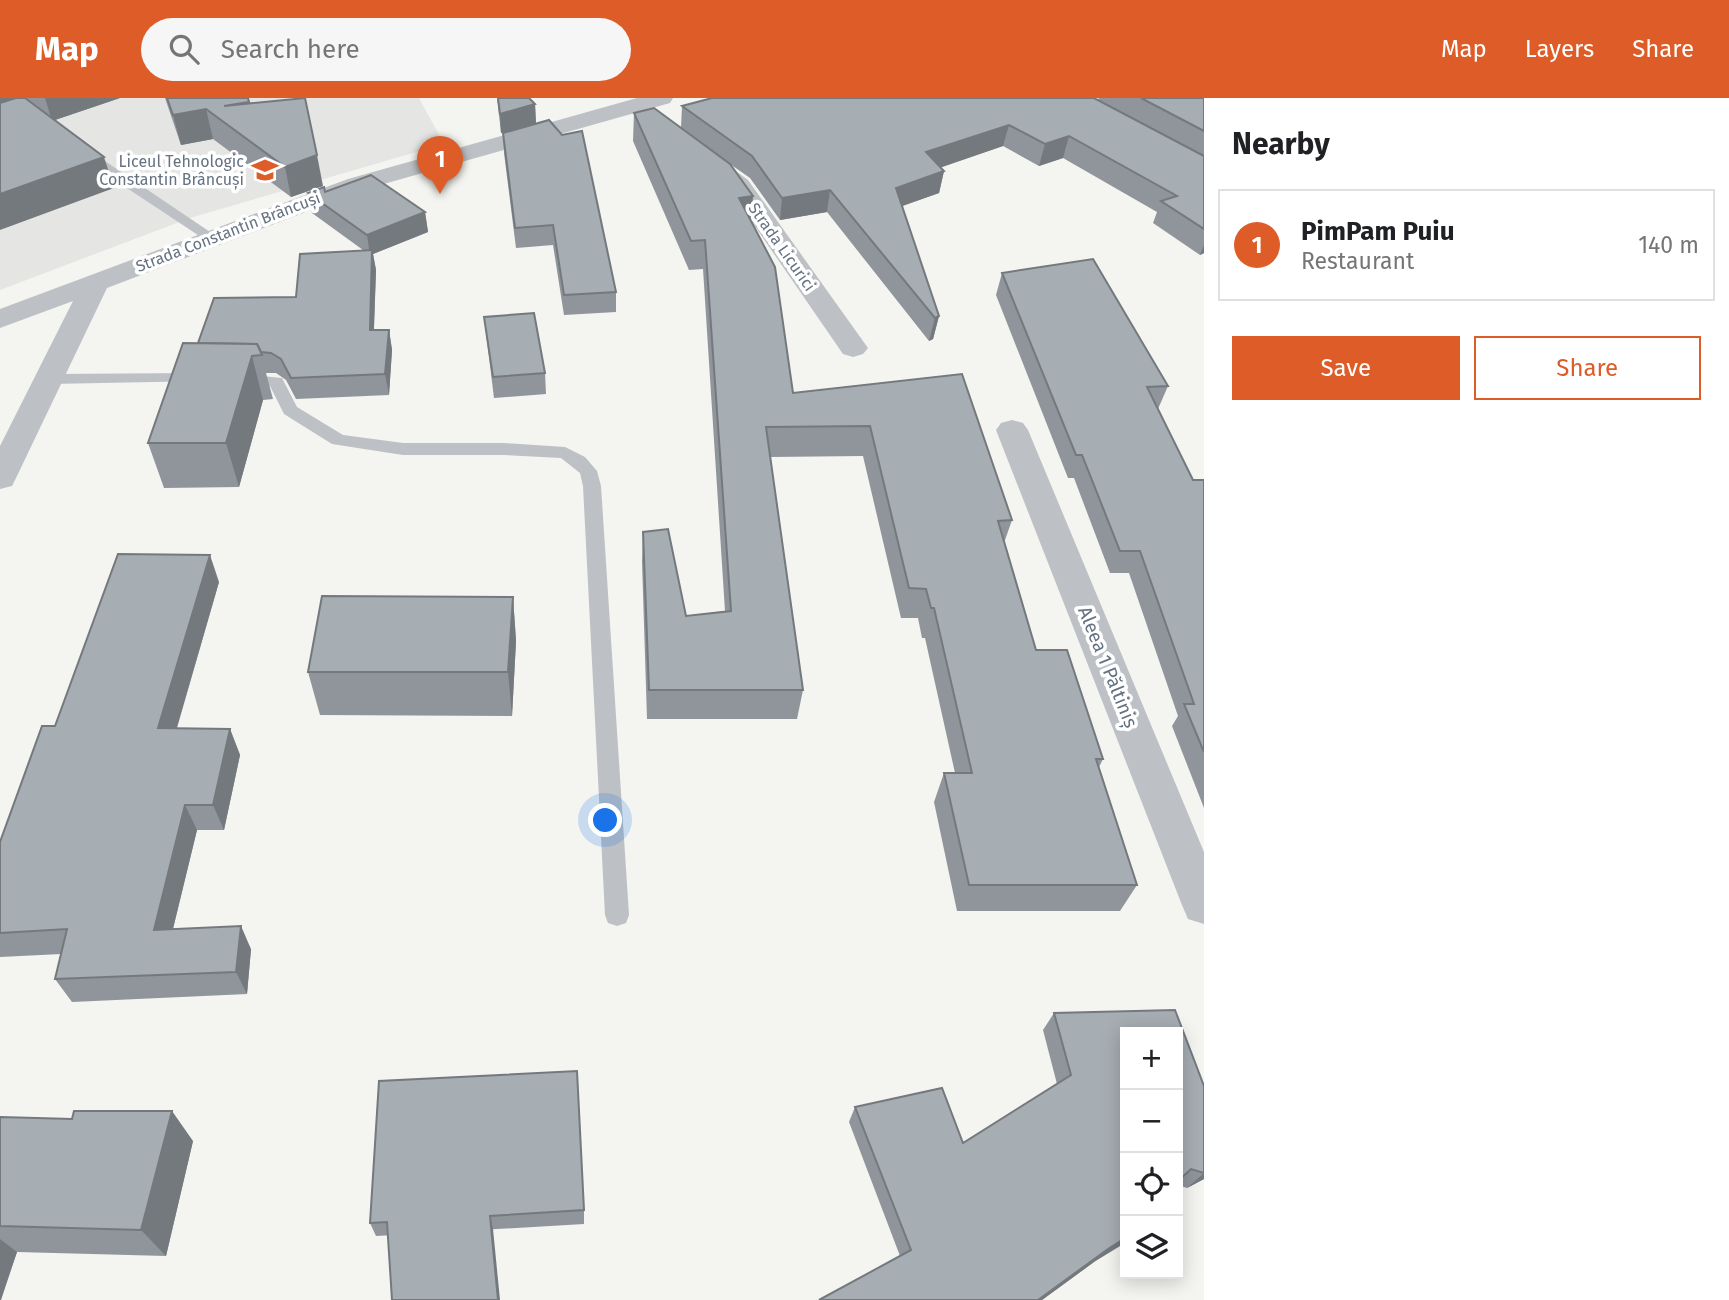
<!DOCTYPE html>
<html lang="en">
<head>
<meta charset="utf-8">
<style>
	body { margin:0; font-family:"Fira Sans",sans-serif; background:#f6f6f6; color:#202124 }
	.controls { position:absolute; right:21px; bottom:21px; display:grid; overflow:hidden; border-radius:0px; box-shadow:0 4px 18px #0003 }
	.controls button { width:63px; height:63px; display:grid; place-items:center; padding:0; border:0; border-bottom:2px solid #e0e0e0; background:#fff; color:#202124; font:35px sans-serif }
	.you { position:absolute; left:606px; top:723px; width:24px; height:24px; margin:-18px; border:5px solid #fff; border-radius:50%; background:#1a73e8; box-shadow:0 0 0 10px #1a73e833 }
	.badge { display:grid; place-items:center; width:46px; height:46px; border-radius:50%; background:#dd5c27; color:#fff; font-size:23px; font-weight:700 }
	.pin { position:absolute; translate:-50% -58px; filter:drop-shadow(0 2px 4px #0008) }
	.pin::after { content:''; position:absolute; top:37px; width:24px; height:21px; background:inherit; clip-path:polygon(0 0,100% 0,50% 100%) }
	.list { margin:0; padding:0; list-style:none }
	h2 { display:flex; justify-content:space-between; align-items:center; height:91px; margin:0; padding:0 28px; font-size:30px }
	h2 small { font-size:23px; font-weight:400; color:#757577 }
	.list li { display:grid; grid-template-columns:46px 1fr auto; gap:21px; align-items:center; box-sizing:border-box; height:112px; margin:0 14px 14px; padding:0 14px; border:2px solid #e0e0e0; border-radius:0px }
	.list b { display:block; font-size:26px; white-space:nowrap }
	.list p { margin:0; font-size:23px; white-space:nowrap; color:#757577 }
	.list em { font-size:23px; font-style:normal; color:#757577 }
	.actions { display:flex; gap:14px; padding:21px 28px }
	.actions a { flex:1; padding:16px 0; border:2px solid #dd5c27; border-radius:0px; text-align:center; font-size:24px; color:#dd5c27 }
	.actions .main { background:#dd5c27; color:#fff }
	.icon { flex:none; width:38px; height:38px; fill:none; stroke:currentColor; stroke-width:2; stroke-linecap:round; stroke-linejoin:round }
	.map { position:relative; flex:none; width:1204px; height:1202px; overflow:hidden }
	header { display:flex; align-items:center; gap:42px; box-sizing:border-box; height:98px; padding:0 35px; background:#dd5c27; color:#fff }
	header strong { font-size:33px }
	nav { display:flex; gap:38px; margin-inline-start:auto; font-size:24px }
	.search { width:490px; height:63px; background:#f6f6f6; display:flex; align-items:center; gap:18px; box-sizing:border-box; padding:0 24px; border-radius:38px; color:#757577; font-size:26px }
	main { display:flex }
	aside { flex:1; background:#fff }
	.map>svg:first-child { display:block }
</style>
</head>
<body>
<header>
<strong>Map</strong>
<div class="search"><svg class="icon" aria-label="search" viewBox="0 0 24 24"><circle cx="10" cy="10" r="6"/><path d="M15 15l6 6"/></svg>Search here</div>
<nav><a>Map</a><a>Layers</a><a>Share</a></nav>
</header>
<main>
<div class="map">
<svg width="1204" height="1202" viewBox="0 0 1204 1202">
	<rect width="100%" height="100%" fill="#f4f4f0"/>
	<path fill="#e5e6e4" d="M 0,0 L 419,0 L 444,46 L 190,120 L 0,192 Z"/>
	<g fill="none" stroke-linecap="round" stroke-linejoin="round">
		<g fill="#bdc0c4" fill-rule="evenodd">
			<path d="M 85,52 L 90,53 L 219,140 L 212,144 L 207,143 L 80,59 L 78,56 Z"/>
			<path d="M 198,275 L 206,280 L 204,283 L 50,286 L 42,281 L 50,276 Z"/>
			<path d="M 241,276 L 282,280 L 297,309 L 343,337 L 403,345 L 504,345 L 565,349 L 585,359 L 597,373 L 601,388 L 629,817 L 626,825 L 617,828 L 608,825 L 605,817 L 583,388 L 580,375 L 561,360 L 504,357 L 403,357 L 332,346 L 284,316 L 270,288 L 235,284 L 233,281 L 235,278 Z"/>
		</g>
		<g fill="#bdc0c4" fill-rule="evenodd">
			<path d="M 716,63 L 725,65 L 748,82 L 868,250 L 863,256 L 853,259 L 843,256 L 730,92 L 704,70 L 707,65 Z"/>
			<path d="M 1012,322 L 1023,325 L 1028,332 L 1204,754 L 1204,826 L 1188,821 L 1182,807 L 996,332 L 1001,325 Z"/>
		</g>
		<path fill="#bdc0c4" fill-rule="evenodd" d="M 637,0 L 673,0 L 670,5 L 366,91 L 107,190 L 16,380 L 12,388 L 0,391 L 0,348 L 73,203 L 0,230 L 0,211 L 348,81 Z"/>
	</g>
	<g fill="#8f959a">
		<path d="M 16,0 L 120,0 L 55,22 L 114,90 L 14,1 Z"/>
		<path d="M 165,0 L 248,0 L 250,5 L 323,88 L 291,99 L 213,41 L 181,47 Z"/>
		<path d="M 497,0 L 529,0 L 535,6 L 536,26 L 501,35 Z"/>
		<path d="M 1099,0 L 1204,0 L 1204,155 L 1200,157 L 1153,125 L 1157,114 L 1063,60 L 1039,68 L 1003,48 L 941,69 L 944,73 L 939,95 L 902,108 L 939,218 L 933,241 L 929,243 L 827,114 L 780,122 L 750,80 L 730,66 L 753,98 L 751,123 L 793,295 L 962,276 L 1012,422 L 1004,445 L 1036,552 L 1103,661 L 1099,669 L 1137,787 L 1120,813 L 957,813 L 934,704 L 944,675 L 955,675 L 925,540 L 922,540 L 918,520 L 901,520 L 863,358 L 770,359 L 803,592 L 797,621 L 647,621 L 642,464 L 643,434 L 686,518 L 725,513 L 703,171 L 689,172 L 633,43 L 634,15 L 681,29 L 682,8 L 1045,1 L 1098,2 Z"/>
		<path d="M 503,35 L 616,194 L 616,214 L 564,217 L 553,147 L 516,150 L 504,55 Z"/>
		<path d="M 325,94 L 425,114 L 428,134 L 373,156 L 376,172 L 374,232 L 389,232 L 392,252 L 389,297 L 296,301 L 286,282 L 276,275 L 266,275 L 273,301 L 263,302 L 239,389 L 164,390 L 148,345 L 198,245 L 296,199 L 363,152 L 312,115 L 308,95 Z"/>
		<path d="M 1002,175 L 1168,288 L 1158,311 L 1193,382 L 1204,382 L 1204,710 L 1172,628 L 1178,618 L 1129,475 L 1110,475 L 1074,380 L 1068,380 L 996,197 Z"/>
		<path d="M 484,219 L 545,275 L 546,296 L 494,300 Z"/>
		<path d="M 219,484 L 177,630 L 230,631 L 240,657 L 224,732 L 197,732 L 173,831 L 251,851 L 247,896 L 72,904 L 55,881 L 61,856 L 0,859 L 0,744 L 55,628 Z"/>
		<path d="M 513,499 L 516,543 L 512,618 L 320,617 L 308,574 Z"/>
		<path d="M 1175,912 L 1204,1081 L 1187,1090 L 1178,1087 L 1178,934 L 1094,1164 L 1042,1202 L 819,1202 L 900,1158 L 849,1024 L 855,1009 L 963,1045 L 1057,986 L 1043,932 L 1054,915 Z"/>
		<path d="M 0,1019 L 193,1043 L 166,1158 L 17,1154 L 0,1202 Z"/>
		<path d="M 584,1112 L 584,1126 L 376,1138 L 370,1125 Z"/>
	</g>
	<g fill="#74797d">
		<path d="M 0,0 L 14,0 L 21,18 L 0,26 Z"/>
		<path d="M 45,0 L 120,0 L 52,23 Z"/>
		<path d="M 535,6 L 536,26 L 501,35 L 500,16 Z"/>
		<path d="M 206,11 L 213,41 L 181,47 L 173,17 Z"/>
		<path d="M 1009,27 L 1003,48 L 922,76 L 926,54 Z"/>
		<path d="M 1069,38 L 1063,60 L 1039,68 L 1045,46 Z"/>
		<path d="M 317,57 L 323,88 L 291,99 L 285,69 Z"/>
		<path d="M 104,59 L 114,90 L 0,132 L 0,96 Z"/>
		<path d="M 944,73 L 939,95 L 891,112 L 896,90 Z"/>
		<path d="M 830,92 L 827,114 L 780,122 L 782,100 Z"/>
		<path d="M 753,98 L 750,126 L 739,100 Z"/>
		<path d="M 425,114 L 428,134 L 373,156 L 376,172 L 373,253 L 370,232 L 370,158 L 367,137 Z"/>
		<path d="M 1204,147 L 1204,155 L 1200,157 Z"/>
		<path d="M 939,218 L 933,241 L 929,243 L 935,220 Z"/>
		<path d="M 389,232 L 392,252 L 389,297 L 385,276 Z"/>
		<path d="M 252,258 L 263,302 L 239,389 L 226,345 Z"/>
		<path d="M 210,457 L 219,484 L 169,656 L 158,630 Z"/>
		<path d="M 513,499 L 516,543 L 512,618 L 508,574 Z"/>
		<path d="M 230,631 L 240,657 L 224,732 L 213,707 Z"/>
		<path d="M 185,707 L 197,732 L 167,855 L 154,832 Z"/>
		<path d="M 241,828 L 251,851 L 247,896 L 236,874 Z"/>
		<path d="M 172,1013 L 193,1043 L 166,1158 L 141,1132 Z"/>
		<path d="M 1204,1075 L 1204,1081 L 1187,1090 Z"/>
		<path d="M 490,1118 L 493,1131 L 500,1202 L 498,1202 Z"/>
		<path d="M 1125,1140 L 1125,1145 L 1094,1164 L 1042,1202 L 1038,1202 L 1108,1151 Z"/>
		<path d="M 0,1141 L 17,1154 L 1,1202 L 0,1202 Z"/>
	</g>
	<g fill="#a6adb3" stroke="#74797d" stroke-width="2">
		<path d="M 16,0 L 25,0 L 104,59 L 0,96 L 0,5 Z"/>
		<path d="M 167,0 L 248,0 L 249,4 L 224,8 L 305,0 L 317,57 L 285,69 L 206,11 L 173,17 Z"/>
		<path d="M 498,0 L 529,0 L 535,6 L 500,16 Z"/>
		<path d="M 712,0 L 1094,0 L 1204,58 L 1204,131 L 1161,103 L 1177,98 L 1069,38 L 1045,46 L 1009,27 L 926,54 L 944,73 L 896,90 L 939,218 L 935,220 L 830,92 L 782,100 L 752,58 L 682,8 Z"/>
		<path d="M 1141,0 L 1204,0 L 1204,33 Z"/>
		<path d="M 654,10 L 730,66 L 753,98 L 739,100 L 775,169 L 793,295 L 962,276 L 1012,422 L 998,423 L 1036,552 L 1067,552 L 1103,661 L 1096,661 L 1137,787 L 969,787 L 944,675 L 972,675 L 934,510 L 931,510 L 926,491 L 909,490 L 870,328 L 766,329 L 803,592 L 649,592 L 643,434 L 668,431 L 686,518 L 731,513 L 705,142 L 691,143 L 634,15 Z"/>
		<path d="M 549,22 L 562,37 L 582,33 L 616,194 L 564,197 L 553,127 L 515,130 L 503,35 Z"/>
		<path d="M 371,77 L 425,114 L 367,137 L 308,95 L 324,89 L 325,94 Z"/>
		<path d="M 372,152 L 370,232 L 389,232 L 385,276 L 291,280 L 281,261 L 271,255 L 261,254 L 257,246 L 198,245 L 214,200 L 296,199 L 300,156 Z"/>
		<path d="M 1093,161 L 1168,288 L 1147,289 L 1193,382 L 1204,382 L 1204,654 L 1184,606 L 1194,606 L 1140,453 L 1120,453 L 1082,357 L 1076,357 L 1002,175 Z"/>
		<path d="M 534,215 L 545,275 L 493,279 L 484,219 Z"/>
		<path d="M 183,245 L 257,246 L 262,257 L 252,258 L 226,345 L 148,345 Z"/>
		<path d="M 118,456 L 210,457 L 158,630 L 230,631 L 213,707 L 185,707 L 154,832 L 241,828 L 236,874 L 55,881 L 67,831 L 0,835 L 0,744 L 42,628 L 55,628 Z"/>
		<path d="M 322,498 L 513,499 L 508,574 L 308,574 Z"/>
		<path d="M 1175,912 L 1204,988 L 1204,1075 L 1191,1071 L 1178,1083 L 1178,934 L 1125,934 L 1125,1140 L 1108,1151 L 1038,1202 L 819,1202 L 911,1152 L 855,1009 L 942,990 L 963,1045 L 1071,977 L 1054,915 Z"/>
		<path d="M 577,973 L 584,1112 L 490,1118 L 498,1202 L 392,1202 L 387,1124 L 370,1125 L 379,983 Z"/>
		<path d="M 74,1013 L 172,1013 L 141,1132 L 0,1128 L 0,1019 L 72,1021 Z"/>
	</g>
	<defs>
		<g id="school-bare" transform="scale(2.1)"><path d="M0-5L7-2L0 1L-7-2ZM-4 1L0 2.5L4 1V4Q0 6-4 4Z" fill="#dd5c27" stroke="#fff" stroke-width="2.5" paint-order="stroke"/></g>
	</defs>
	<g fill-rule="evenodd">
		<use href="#school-bare" x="265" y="72"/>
	</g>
	<g text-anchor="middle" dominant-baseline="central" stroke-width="7" stroke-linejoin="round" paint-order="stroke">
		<g font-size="16" fill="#647281" stroke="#fff" text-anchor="end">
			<text x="244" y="63">Liceul Tehnologic<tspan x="244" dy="18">Constantin Brâncuși</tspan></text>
		</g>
		<g font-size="16" fill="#647281" stroke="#fff">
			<text transform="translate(228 134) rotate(-21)">Strada Constantin Brâncuși</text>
			<text transform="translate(782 149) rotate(55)">Strada Licurici</text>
		</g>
		<g font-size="19" fill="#647281" stroke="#fff">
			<text transform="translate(1108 569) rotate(68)">Aleea 1 Păltiniș</text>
		</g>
	</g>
</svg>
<div class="controls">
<button>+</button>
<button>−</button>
<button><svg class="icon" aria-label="locate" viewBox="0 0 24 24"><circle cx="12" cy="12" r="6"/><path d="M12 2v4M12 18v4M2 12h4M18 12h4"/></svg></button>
<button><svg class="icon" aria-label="layers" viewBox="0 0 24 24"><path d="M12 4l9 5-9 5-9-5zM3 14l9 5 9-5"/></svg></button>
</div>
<div class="you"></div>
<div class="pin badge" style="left:440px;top:96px">1</div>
</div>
<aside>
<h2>Nearby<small></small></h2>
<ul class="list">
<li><span class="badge">1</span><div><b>PimPam Puiu</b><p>Restaurant</p></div><em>140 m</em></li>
</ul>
<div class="actions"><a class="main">Save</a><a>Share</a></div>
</aside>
</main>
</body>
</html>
